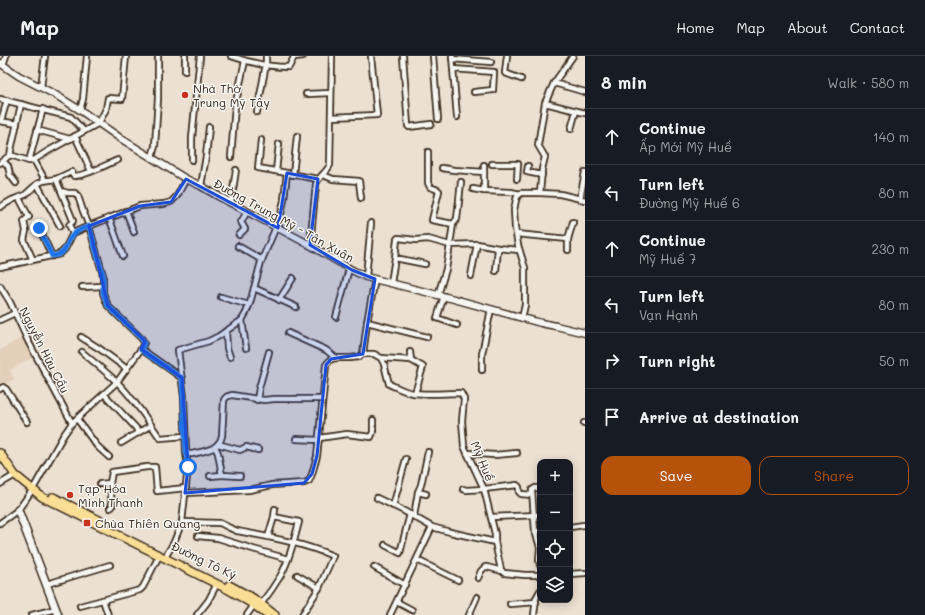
<!DOCTYPE html>
<html lang="en">
<head>
<meta charset="utf-8">
<style>
	body { margin:0; font-family:Mali,sans-serif; background:#20242c; color:#f1f3f6 }
	.controls { position:absolute; right:12px; bottom:12px; display:grid; overflow:hidden; border-radius:8px; box-shadow:0 2px 10px #0003 }
	.controls button { width:36px; height:36px; display:grid; place-items:center; padding:0; border:0; border-bottom:1px solid #363941; background:#171b24; color:#f1f3f6; font:20px sans-serif }
	.stop { position:absolute; width:12px; height:12px; margin:-9px; border:3px solid #1a73e8; border-radius:50%; background:#fff }
	.stop.end { background:#1a73e8; border-color:#fff; box-shadow:0 1px 4px #0008 }
	.list { margin:0; padding:0; list-style:none }
	h2 { display:flex; justify-content:space-between; align-items:center; height:52px; margin:0; padding:0 16px; font-size:17px }
	h2 small { font-size:13px; font-weight:400; color:#9ea1a6 }
	.list li { display:grid; grid-template-columns:26px 1fr auto; gap:12px; align-items:center; box-sizing:border-box; height:56px; padding:0 16px; border-top:1px solid #363941 }
	.list b { display:block; font-size:15px; white-space:nowrap }
	.list p { margin:0; font-size:13px; white-space:nowrap; color:#9ea1a6 }
	.list em { font-size:13px; font-style:normal; color:#9ea1a6 }
	.actions { display:flex; gap:8px; padding:12px 16px }
	.actions a { flex:1; padding:9px 0; border:1px solid #b45309; border-radius:12px; text-align:center; font-size:14px; color:#b45309 }
	.actions .main { background:#b45309; color:#fff }
	.icon { flex:none; width:22px; height:22px; fill:none; stroke:currentColor; stroke-width:2; stroke-linecap:round; stroke-linejoin:round }
	.map { position:relative; flex:none; width:585px; height:559px; overflow:hidden }
	header { display:flex; align-items:center; gap:24px; box-sizing:border-box; height:56px; padding:0 20px; background:#171b24; border-bottom:1px solid #363941 }
	header strong { font-size:19px }
	nav { display:flex; gap:22px; margin-inline-start:auto; font-size:14px }
	main { display:flex }
	aside { flex:1; background:#171b24 }
	.map>svg:first-child { display:block }
</style>
</head>
<body>
<header>
<strong>Map</strong>
<nav><a>Home</a><a>Map</a><a>About</a><a>Contact</a></nav>
</header>
<main>
<div class="map">
<svg width="585" height="559" viewBox="0 0 585 559">
	<rect width="100%" height="100%" fill="#ebe0d1"/>
	<filter id="ink" filterUnits="userSpaceOnUse"><feTurbulence type="fractalNoise" baseFrequency=".025" numOctaves="2"/><feDisplacementMap in="SourceGraphic" scale="8" xChannelSelector="R" yChannelSelector="G"/><feConvolveMatrix kernelMatrix="1 2 1 2 8 2 1 2 1" color-interpolation-filters="sRGB"/></filter>
	<g filter="url(#ink)">
		<path fill="#e4d0ba" d="M 23,281 L 34,301 L 10,314 L 14,323 L 0,331 L 0,294 Z"/>
		<g fill="none" stroke-linecap="round" stroke-linejoin="round">
			<g stroke="#3b2a1e" stroke-width="8">
				<g id="minor">
					<path d="M 185,0 L 185,15"/>
					<path d="M 231,0 C 248,6 271,11 289,11 L 294,1 L 303,0"/>
					<path d="M 403,0 L 408,70 L 409,71 L 431,68"/>
					<path d="M 433,0 L 438,63"/>
					<path d="M 452,0 L 457,61"/>
					<path d="M 507,0 L 505,17 L 521,23"/>
					<path d="M 452,3 L 491,6"/>
					<path d="M 3,9 L 6,0"/>
					<path d="M 453,13 L 494,16 L 493,34 L 474,36"/>
					<path d="M 554,27 L 585,36"/>
					<path d="M 41,31 L 45,0"/>
					<path d="M 306,38 L 331,37"/>
					<path d="M 0,43 L 71,61 L 84,75"/>
					<path d="M 545,47 L 585,57"/>
					<path d="M 80,54 L 83,43 L 87,0"/>
					<path d="M 257,56 L 266,8 L 266,0"/>
					<path d="M 331,61 L 377,59 L 371,0"/>
					<path d="M 0,65 L 17,68"/>
					<path d="M 1,65 L 7,44"/>
					<path d="M 571,73 L 576,55"/>
					<path d="M 37,74 L 70,83"/>
					<path d="M 75,80 L 91,115"/>
					<path d="M 261,84 L 258,112 L 287,117 L 284,144 L 278,172"/>
					<path d="M 10,99 L 29,105 L 34,104 L 48,95 L 99,67 L 106,53 L 108,42 L 122,43 L 126,0"/>
					<path d="M 10,99 L 21,48"/>
					<path d="M 152,101 L 155,90 L 158,42 L 158,0"/>
					<path d="M 231,101 L 235,50 L 245,5"/>
					<path d="M 34,104 L 45,124"/>
					<path d="M 192,104 L 192,82 L 200,0"/>
					<path d="M 3,105 L 8,110 L 10,119 L 16,127"/>
					<path d="M 29,105 L 43,53"/>
					<path d="M 0,107 L 10,99"/>
					<path d="M 492,108 L 518,108 L 517,123"/>
					<path d="M 528,110 L 527,116 L 542,119"/>
					<path d="M 442,112 L 454,114 L 484,116 L 484,135 L 511,136 L 520,138"/>
					<path d="M 276,115 L 279,88"/>
					<path d="M 484,116 L 484,109"/>
					<path d="M 290,118 L 318,123"/>
					<path d="M 293,119 L 297,80"/>
					<path d="M 323,119 L 333,123 L 359,125 L 361,142"/>
					<path d="M 37,128 L 60,170"/>
					<path d="M 201,130 L 206,100 L 209,71"/>
					<path d="M 473,133 L 484,135"/>
					<path d="M 61,135 L 72,162 L 73,165 L 69,169 L 73,177"/>
					<path d="M 540,137 L 560,138 L 585,144"/>
					<path d="M 19,142 L 29,161 L 24,165 L 26,175 L 24,184 L 33,204"/>
					<path d="M 580,143 L 585,116"/>
					<path d="M 231,147 L 236,114"/>
					<path d="M 0,151 L 12,144 L 25,139 L 37,128 L 43,125 L 56,123 L 71,116 L 72,116 L 74,120 C 86,120 107,108 118,104"/>
					<path d="M 126,155 L 134,176"/>
					<path d="M 109,162 C 114,174 118,187 123,200"/>
					<path d="M 453,168 L 457,163 L 461,126"/>
					<path d="M 39,172 L 52,200"/>
					<path d="M 516,178 L 568,183 L 573,166"/>
					<path d="M 239,179 L 245,173 L 241,166 L 247,156"/>
					<path d="M 310,189 L 316,128 C 319,120 326,117 330,109 L 332,0"/>
					<path d="M 238,190 L 262,204"/>
					<path d="M 568,194 L 568,183"/>
					<path d="M 425,208 L 395,202 L 397,183 L 398,182 L 416,184 L 428,183 L 450,189 L 453,168 L 432,164 L 439,135 L 438,134 L 430,131 L 428,127 L 428,96"/>
					<path d="M 0,211 L 60,198 L 65,193 L 73,177 L 89,170 L 140,150 L 164,148 L 171,146 L 177,140 L 186,123"/>
					<path d="M 496,215 L 498,192"/>
					<path d="M 471,220 L 477,188"/>
					<path d="M 366,221 L 371,167"/>
					<path d="M 391,227 L 395,202"/>
					<path d="M 0,230 L 10,246 L 28,285 L 72,367"/>
					<path d="M 82,231 L 103,230"/>
					<path d="M 254,232 L 296,251"/>
					<path d="M 438,239 L 446,213 L 450,189 L 477,188 L 498,192 L 519,194"/>
					<path d="M 444,240 L 437,262 L 457,269"/>
					<path d="M 221,241 L 249,249"/>
					<path d="M 279,244 L 293,222"/>
					<path d="M 336,261 L 349,213"/>
					<path d="M 522,262 L 525,249 L 525,212 L 518,189 L 515,172 L 514,154 L 516,144 L 517,141 L 521,137 L 540,137 L 542,113 L 545,101 L 538,89 L 545,47 L 554,27 L 573,0"/>
					<path d="M 0,264 L 15,257"/>
					<path d="M 242,264 L 246,292"/>
					<path d="M 367,266 L 427,281"/>
					<path d="M 226,275 L 227,292 L 230,301"/>
					<path d="M 288,277 L 326,294 L 336,302"/>
					<path d="M 81,281 L 100,293 L 127,313"/>
					<path d="M 141,293 L 182,322"/>
					<path d="M 82,296 C 94,306 106,316 118,327 C 134,343 147,363 160,382 L 185,380"/>
					<path d="M 410,296 L 411,304 L 423,311 L 415,337"/>
					<path d="M 363,298 L 367,266 L 375,223"/>
					<path d="M 381,302 L 411,304"/>
					<path d="M 482,314 L 482,298 L 491,253"/>
					<path d="M 0,333 L 3,331 L 6,333 L 27,366"/>
					<path d="M 104,338 L 136,372 L 138,377"/>
					<path d="M 257,344 L 259,332 L 269,296"/>
					<path d="M 77,363 L 97,390 L 109,401"/>
					<path d="M 584,367 L 585,367"/>
					<path d="M 319,382 L 347,378 L 371,381 L 373,376 L 373,364"/>
					<path d="M 296,383 L 319,384"/>
					<path d="M 121,387 L 151,369"/>
					<path d="M 218,388 L 240,394 L 246,391 L 258,394"/>
					<path d="M 215,391 L 218,397 L 222,419 L 240,420"/>
					<path d="M 186,396 L 189,398 L 192,398 C 204,395 219,394 222,380 L 224,344 C 226,340 228,340 232,339 L 264,344 L 274,343 L 322,343"/>
					<path d="M 467,397 L 494,399 L 517,397"/>
					<path d="M 210,420 L 222,419"/>
					<path d="M 0,428 L 15,419"/>
					<path d="M 100,428 L 110,427 L 112,416 L 147,411 L 155,411 L 157,435 L 186,432"/>
					<path d="M 463,433 L 466,434 L 484,433"/>
					<path d="M 484,433 L 517,429 L 519,431 L 519,436 L 521,438 L 532,439"/>
					<path d="M 418,436 L 421,429 L 428,396"/>
					<path d="M 185,437 L 249,434 L 272,429 L 304,427 L 309,425 L 312,418 L 317,400 L 326,309 L 331,303 L 336,302 L 350,302 L 359,301 L 363,298 L 374,298 L 381,302 L 384,308 L 389,328 C 396,331 405,336 413,337 C 428,339 446,337 461,337 L 464,343 L 462,365 L 464,390 L 484,433 L 495,478 L 495,486 L 501,514 L 504,517 L 525,519 L 540,519"/>
					<path d="M 377,442 L 404,455 L 432,471 L 450,476 L 495,486"/>
					<path d="M 393,450 L 406,403"/>
					<path d="M 110,452 L 112,451 L 110,426"/>
					<path d="M 414,460 L 418,436 L 426,438"/>
					<path d="M 274,461 L 275,453"/>
					<path d="M 491,461 L 538,459"/>
					<path d="M 182,466 L 220,467 L 230,472 L 237,475 C 269,481 303,487 333,500 L 319,532 L 302,559"/>
					<path d="M 0,467 L 18,454 L 33,433 L 63,380 L 72,367 L 117,326 L 141,293 L 144,287 L 142,283 L 108,250 L 103,237 L 103,219 L 89,170 L 83,155 L 78,140 L 75,137 L 68,137 L 61,135 L 56,123"/>
					<path d="M 570,471 L 584,469"/>
					<path d="M 535,475 L 532,434 L 535,432 L 540,432"/>
					<path d="M 540,475 L 535,475 L 540,491"/>
					<path d="M 198,480 L 218,482 L 253,493 L 288,503"/>
					<path d="M 385,489 L 400,497 L 410,458"/>
					<path d="M 540,492 L 539,504 L 540,509"/>
					<path d="M 167,498 L 174,486 L 182,466 L 188,411 L 186,396 L 184,341 L 178,294 L 209,285 L 219,280 L 242,264 L 246,257 L 250,247 L 261,206 L 276,171"/>
					<path d="M 417,504 L 458,524"/>
					<path d="M 374,511 L 405,529"/>
					<path d="M 570,518 L 585,517"/>
					<path d="M 297,519 L 319,532"/>
					<path d="M 478,522 L 481,515 L 485,511 L 487,511 L 502,515"/>
					<path d="M 47,528 L 110,509"/>
					<path d="M 103,544 L 108,559"/>
					<path d="M 397,546 L 412,554"/>
					<path d="M 261,548 C 268,539 275,529 281,519 C 290,503 294,484 299,466 L 274,461 L 268,481"/>
					<path d="M 510,548 L 536,546"/>
					<path d="M 80,550 L 140,534 L 143,531 L 159,500"/>
					<path d="M 32,559 L 56,553"/>
					<path d="M 197,559 L 208,545 L 217,528"/>
					<path d="M 247,559 L 254,549"/>
					<path d="M 390,559 L 432,471"/>
					<path d="M 469,559 L 477,541"/>
					<path d="M 534,559 L 536,542 L 540,535"/>
				</g>
			</g>
			<g stroke="#3b2a1e" stroke-width="9">
				<path id="tertiary" d="M 0,7 L 19,20 L 54,38 L 80,54 L 120,82 L 186,123 L 201,130 L 218,140 L 310,189 L 352,214 L 366,221 L 454,243 L 541,267 L 556,270 L 585,277"/>
			</g>
			<g stroke="#3b2a1e" stroke-width="10">
				<path id="secondary" d="M 18,454 L 58,559"/>
			</g>
			<g stroke="#3b2a1e" stroke-width="10">
				<g id="primary">
					<path d="M 0,397 L 15,419 L 42,441 L 229,534 L 254,549 L 267,559"/>
					<path d="M 53,441 L 105,467"/>
					<path d="M 229,529 L 253,542 L 275,559"/>
				</g>
			</g>
			<use href="#minor" stroke="#f6f6f2" stroke-width="4.5"/>
			<use href="#tertiary" stroke="#f6f6f2" stroke-width="6"/>
			<use href="#secondary" stroke="#f6f6f2" stroke-width="7"/>
			<use href="#primary" stroke="#fbde96" stroke-width="7"/>
		</g>
	</g>
	<g fill="none" stroke-linecap="round" stroke-linejoin="round" filter="url(#ink)">
		<path stroke="#1a73e8" stroke-width="5" d="M 39,172 L 52,200 C 68,198 64,190 72,180 C 75,175 84,172 89,170 L 103,219 L 103,237 L 108,250 L 142,283 L 144,287 L 141,294 L 182,322 L 186,396 L 188,411"/>
	</g>
	<path fill="#1d4ed8" fill-opacity="0.2" stroke="#1d4ed8" stroke-width="3" stroke-linejoin="round" d="M 287,117 L 318,123 L 310,189 L 352,214 L 375,223 L 363,298 L 331,303 L 326,309 L 317,400 L 312,418 L 304,427 L 185,437 L 188,411 L 182,322 L 141,293 L 145,285 L 108,250 L 89,170 L 140,150 L 171,146 L 186,123 L 278,172 Z"/>
	<g fill="#c8321e" stroke="#f6f6f2" stroke-width="1.5">
		<circle cx="185" cy="39" r="4"/>
		<circle cx="70" cy="439" r="4"/>
		<rect x="83" y="463" width="8" height="8" rx="2"/>
	</g>
	<g text-anchor="middle" dominant-baseline="central" stroke-width="3" stroke-linejoin="round" paint-order="stroke">
		<g font-size="12" fill="#3b2a1e" stroke="#f6f6f2" text-anchor="start">
			<text x="193" y="32">Nhà Thờ<tspan x="193" dy="14">Trung Mỹ Tây</tspan></text>
			<text x="78" y="432">Tạp Hóa<tspan x="78" dy="14">Minh Thanh</tspan></text>
			<text x="95" y="467">Chùa Thiên Quang</text>
		</g>
		<g font-size="12" fill="#3b2a1e" stroke="#f6f6f2">
			<text transform="translate(284 164) rotate(29)">Đường Trung Mỹ - Tân Xuân</text>
			<text transform="translate(45 294) rotate(63)">Nguyễn Hữu Cầu</text>
			<text transform="translate(483 405) rotate(67)">Mỹ Huề</text>
			<text transform="translate(204 504) rotate(26)">Đường Tô Ký</text>
		</g>
	</g>
</svg>
<div class="controls">
<button>+</button>
<button>−</button>
<button><svg class="icon" aria-label="locate" viewBox="0 0 24 24"><circle cx="12" cy="12" r="6"/><path d="M12 2v4M12 18v4M2 12h4M18 12h4"/></svg></button>
<button><svg class="icon" aria-label="layers" viewBox="0 0 24 24"><path d="M12 4l9 5-9 5-9-5zM3 14l9 5 9-5"/></svg></button>
</div>
<div class="stop" style="left:188px;top:411px"></div>
<div class="stop end" style="left:39px;top:172px"></div>
</div>
<aside>
<h2>8 min<small>Walk · 580 m</small></h2>
<ul class="list">
<li><svg class="icon" aria-label="ahead" viewBox="0 0 24 24"><path d="M12 20V5M6 11l6-6 6 6"/></svg><div><b>Continue</b><p>Ấp Mới Mỹ Huề</p></div><em>140 m</em></li>
<li><svg class="icon" aria-label="left" viewBox="0 0 24 24"><path d="M17 20v-9H6M10 6l-5 5 5 5"/></svg><div><b>Turn left</b><p>Đường Mỹ Huế 6</p></div><em>80 m</em></li>
<li><svg class="icon" aria-label="ahead" viewBox="0 0 24 24"><path d="M12 20V5M6 11l6-6 6 6"/></svg><div><b>Continue</b><p>Mỹ Huế 7</p></div><em>230 m</em></li>
<li><svg class="icon" aria-label="left" viewBox="0 0 24 24"><path d="M17 20v-9H6M10 6l-5 5 5 5"/></svg><div><b>Turn left</b><p>Vạn Hạnh</p></div><em>80 m</em></li>
<li><svg class="icon" aria-label="right" viewBox="0 0 24 24"><path d="M7 20v-9h11M14 6l5 5-5 5"/></svg><div><b>Turn right</b></div><em>50 m</em></li>
<li><svg class="icon" aria-label="arrive" viewBox="0 0 24 24"><path d="M6 21V4h12l-3 4 3 4H6"/></svg><div><b>Arrive at destination</b></div></li>
</ul>
<div class="actions"><a class="main">Save</a><a>Share</a></div>
</aside>
</main>
</body>
</html>
